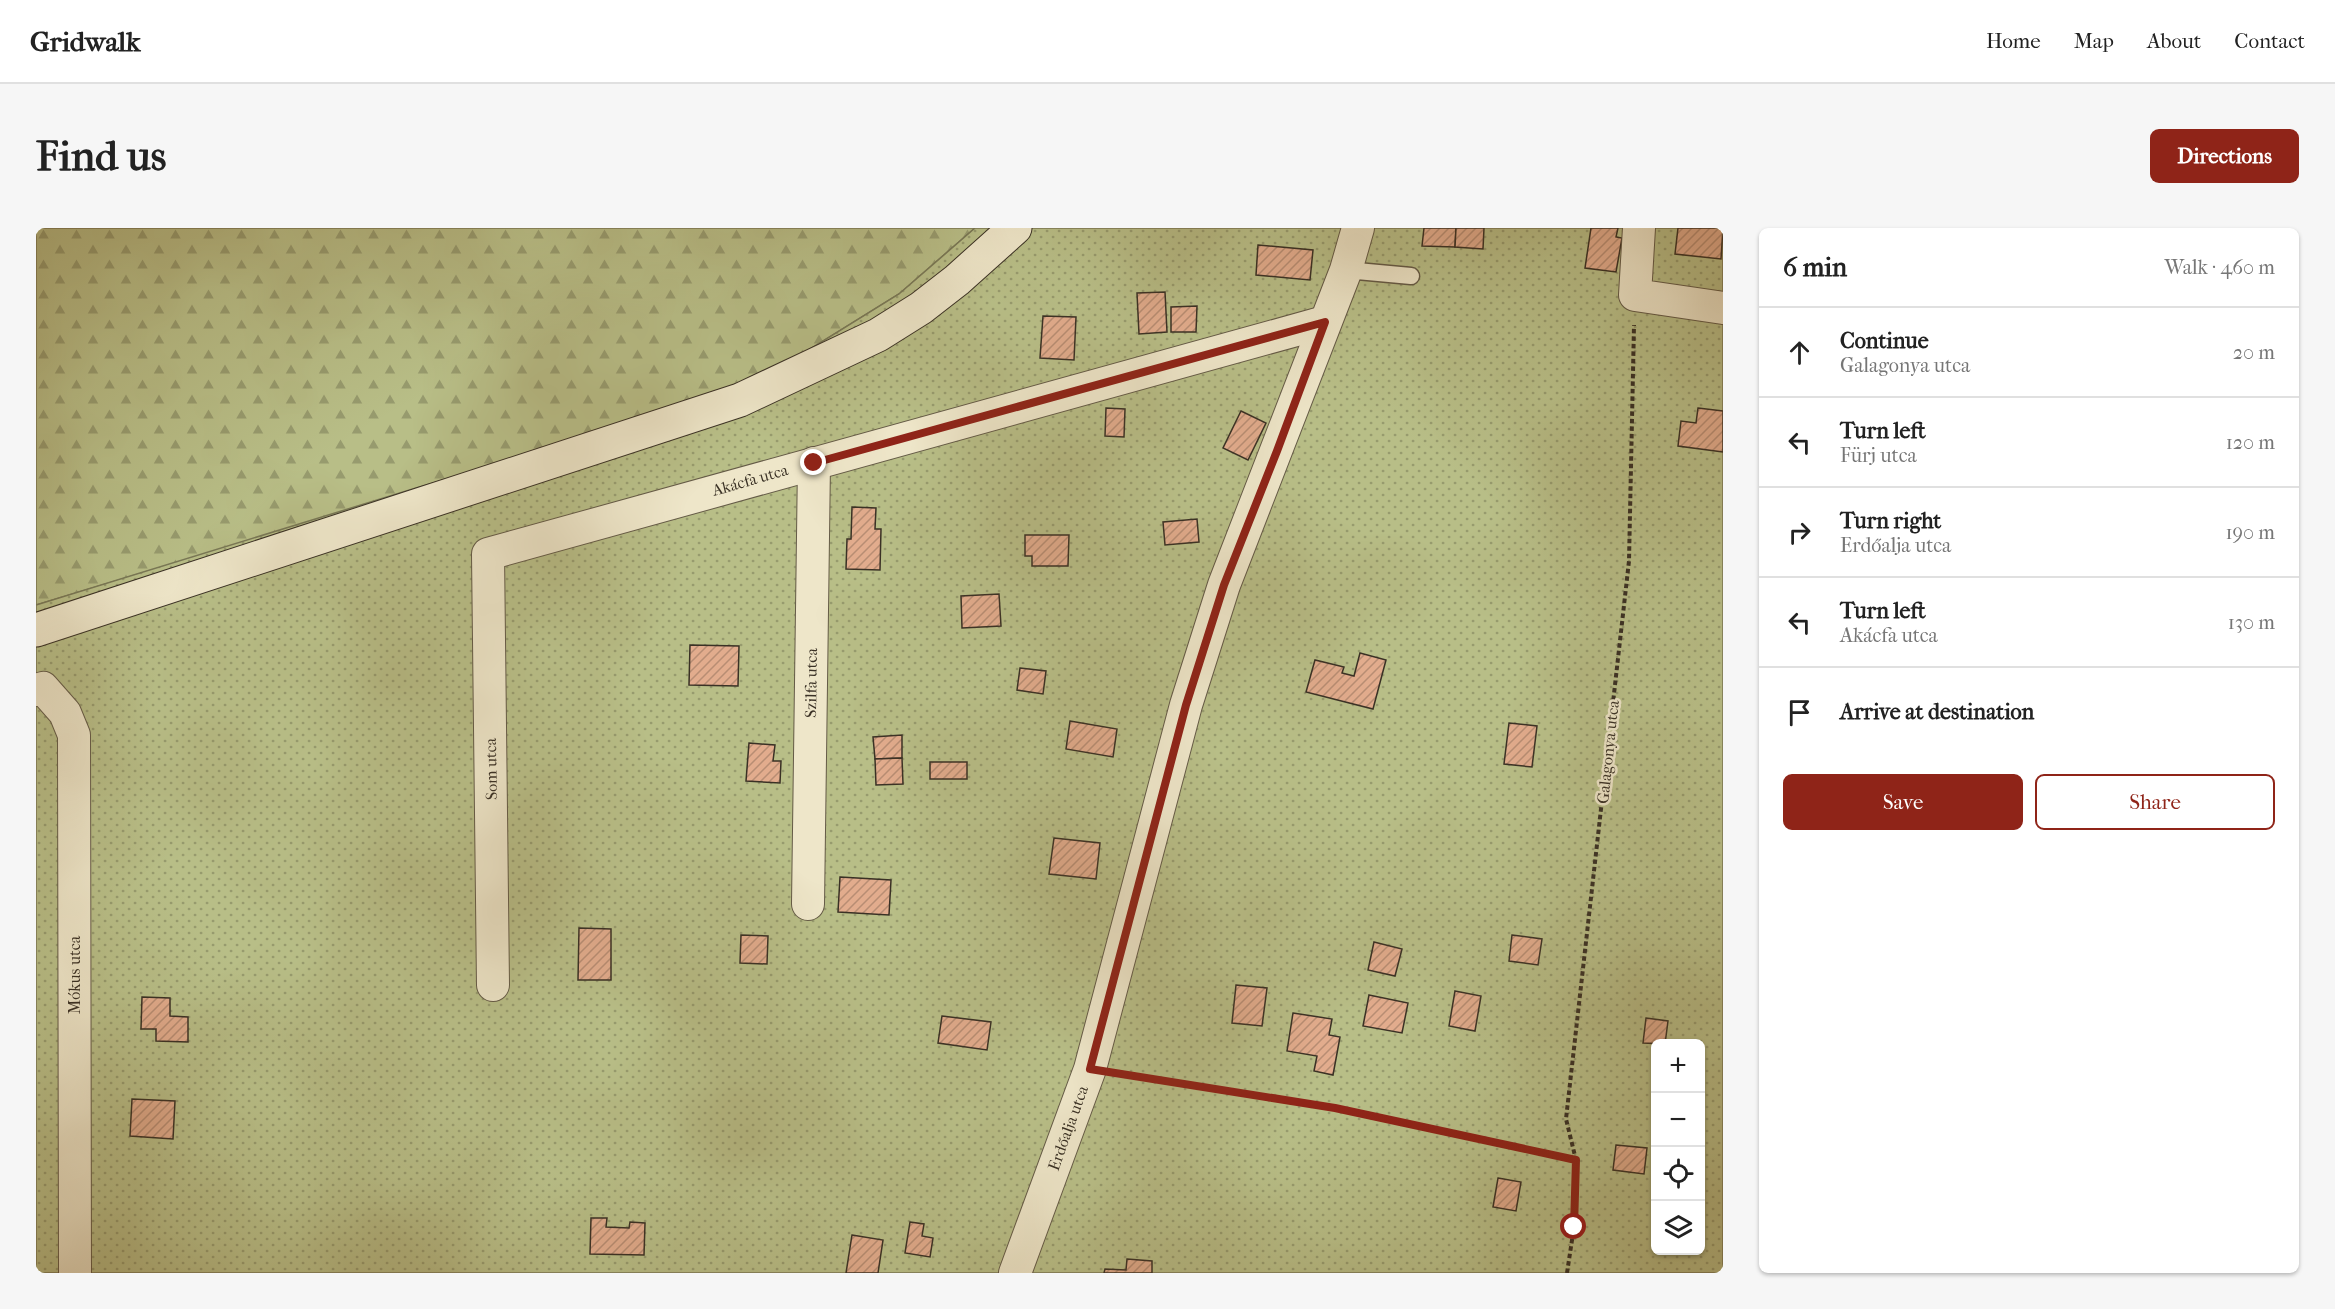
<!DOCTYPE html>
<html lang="en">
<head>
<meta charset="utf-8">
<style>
	body { margin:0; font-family:"IM FELL French Canon",serif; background:#f6f6f6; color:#222 }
	.controls { position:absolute; right:18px; bottom:18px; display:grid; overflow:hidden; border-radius:9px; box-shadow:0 2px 4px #0004 }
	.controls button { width:54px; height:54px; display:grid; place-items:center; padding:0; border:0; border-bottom:2px solid #e0e0e0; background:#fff; color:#222; font:30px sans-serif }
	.stop { position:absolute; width:18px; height:18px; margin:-14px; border:4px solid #8f2418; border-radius:50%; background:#fff }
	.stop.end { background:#8f2418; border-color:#fff; box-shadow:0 2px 6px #0008 }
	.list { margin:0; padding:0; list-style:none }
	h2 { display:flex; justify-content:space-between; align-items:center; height:78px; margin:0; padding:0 24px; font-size:26px }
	h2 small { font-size:20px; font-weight:400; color:#767676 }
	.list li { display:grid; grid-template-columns:39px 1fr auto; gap:18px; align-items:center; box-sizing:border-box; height:90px; padding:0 24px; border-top:2px solid #e0e0e0 }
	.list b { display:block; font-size:22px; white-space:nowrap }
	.list p { margin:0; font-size:20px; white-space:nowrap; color:#767676 }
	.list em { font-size:20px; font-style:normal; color:#767676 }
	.actions { display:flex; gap:12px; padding:18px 24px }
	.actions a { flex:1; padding:14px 0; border:2px solid #8f2418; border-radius:9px; text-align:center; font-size:21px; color:#8f2418 }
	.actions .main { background:#8f2418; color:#fff }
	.icon { flex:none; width:33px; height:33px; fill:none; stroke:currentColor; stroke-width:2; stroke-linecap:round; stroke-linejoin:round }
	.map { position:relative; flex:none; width:1687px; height:1045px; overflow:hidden; border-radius:9px }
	header { display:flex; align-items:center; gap:36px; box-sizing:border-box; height:84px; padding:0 30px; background:#fff; border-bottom:2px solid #e0e0e0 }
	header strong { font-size:28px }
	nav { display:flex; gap:33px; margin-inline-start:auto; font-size:21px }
	.intro { display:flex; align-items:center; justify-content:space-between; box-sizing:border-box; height:144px; padding:0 36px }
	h1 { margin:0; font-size:42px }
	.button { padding:15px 27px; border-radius:9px; background:#8f2418; color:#fff; font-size:21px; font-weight:700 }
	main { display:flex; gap:36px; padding:0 36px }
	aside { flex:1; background:#fff; border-radius:9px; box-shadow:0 2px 4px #0004 }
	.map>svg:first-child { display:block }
</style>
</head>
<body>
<header>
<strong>Gridwalk</strong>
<nav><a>Home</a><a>Map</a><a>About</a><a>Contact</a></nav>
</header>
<div class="intro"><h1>Find us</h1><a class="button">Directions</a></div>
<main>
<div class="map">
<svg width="1687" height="1045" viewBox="0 0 1687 1045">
	<defs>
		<pattern id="forest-firs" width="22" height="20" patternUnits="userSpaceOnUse" patternTransform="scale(1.5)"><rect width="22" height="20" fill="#b8be87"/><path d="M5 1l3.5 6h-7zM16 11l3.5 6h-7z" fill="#979b6e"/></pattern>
		<pattern id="park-dots" width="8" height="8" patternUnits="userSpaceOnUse" patternTransform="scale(1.5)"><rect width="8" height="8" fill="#b8be87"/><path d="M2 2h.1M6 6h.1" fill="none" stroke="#979b6e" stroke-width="1.8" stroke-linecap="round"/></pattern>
		<pattern id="building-hatch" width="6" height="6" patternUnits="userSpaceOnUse" patternTransform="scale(1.5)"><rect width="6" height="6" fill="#e2ac8d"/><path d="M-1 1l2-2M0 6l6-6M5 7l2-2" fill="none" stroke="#b88d73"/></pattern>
	</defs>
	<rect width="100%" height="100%" fill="#e5d9ac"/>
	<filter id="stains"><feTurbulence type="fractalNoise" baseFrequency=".00333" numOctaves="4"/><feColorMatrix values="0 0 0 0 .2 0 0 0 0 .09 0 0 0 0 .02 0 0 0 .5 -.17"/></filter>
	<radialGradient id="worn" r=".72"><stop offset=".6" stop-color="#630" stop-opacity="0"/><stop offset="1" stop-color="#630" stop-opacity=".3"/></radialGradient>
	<path fill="url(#forest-firs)" stroke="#797856" stroke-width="1.5" d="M 0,0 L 939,0 L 863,66 L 705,164 L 0,377 Z"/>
	<path fill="url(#park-dots)" stroke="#797856" stroke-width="1.5" fill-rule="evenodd" d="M 939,0 L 1687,0 L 1687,1045 L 0,1045 L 0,377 L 380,260 L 705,164 L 863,66 ZM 1620,816 L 1664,816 L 1664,1022 L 1620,1022 Z"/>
	<g fill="url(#building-hatch)" stroke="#3a3125" stroke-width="1.5">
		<path d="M 1388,0 L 1420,0 L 1419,19 L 1386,18 Z"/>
		<path d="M 1420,0 L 1448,0 L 1447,21 L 1419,19 Z"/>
		<path d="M 1555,0 L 1582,0 L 1580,9 L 1586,10 L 1580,44 L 1549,40 Z"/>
		<path d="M 1642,0 L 1687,0 L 1685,31 L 1639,26 Z"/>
		<path d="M 1222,17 L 1277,22 L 1274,52 L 1220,47 Z"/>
		<path d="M 1129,64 L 1131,104 L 1103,106 L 1101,65 Z"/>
		<path d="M 1161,78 L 1160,104 L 1135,104 L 1135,79 Z"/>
		<path d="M 1007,88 L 1040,89 L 1038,132 L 1004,130 Z"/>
		<path d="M 1070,180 L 1089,181 L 1088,209 L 1069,208 Z"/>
		<path d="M 1662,180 L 1687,183 L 1687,224 L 1642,218 L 1645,193 L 1660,195 Z"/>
		<path d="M 1205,183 L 1230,195 L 1212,232 L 1187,220 Z"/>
		<path d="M 816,279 L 840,280 L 839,301 L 845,301 L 844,342 L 810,341 L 811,311 L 815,311 Z"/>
		<path d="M 1161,291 L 1163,314 L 1129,317 L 1127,294 Z"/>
		<path d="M 989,307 L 1033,307 L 1032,338 L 996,338 L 996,328 L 989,328 Z"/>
		<path d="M 963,366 L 965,398 L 926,400 L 925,368 Z"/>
		<path d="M 654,417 L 703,418 L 702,458 L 653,457 Z"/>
		<path d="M 1324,425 L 1350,432 L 1337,481 L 1270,464 L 1279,432 L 1308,439 L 1306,445 L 1318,448 Z"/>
		<path d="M 984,440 L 1010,443 L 1007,466 L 981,462 Z"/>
		<path d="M 1034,493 L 1081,501 L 1077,529 L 1030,521 Z"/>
		<path d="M 1473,495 L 1501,498 L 1496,539 L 1468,536 Z"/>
		<path d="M 866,507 L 866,530 L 839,531 L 837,509 Z"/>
		<path d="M 713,515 L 739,517 L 737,533 L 745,533 L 744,555 L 710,553 Z"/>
		<path d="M 866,530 L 867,556 L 840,557 L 839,531 Z"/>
		<rect x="894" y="534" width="37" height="17"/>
		<path d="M 1018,610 L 1064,615 L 1060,651 L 1013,646 Z"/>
		<path d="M 804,649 L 855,652 L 853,687 L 802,684 Z"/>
		<path d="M 543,700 L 575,701 L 575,752 L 542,752 Z"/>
		<path d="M 705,707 L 732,708 L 731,736 L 704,735 Z"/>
		<path d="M 1476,707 L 1506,711 L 1502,737 L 1473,733 Z"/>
		<path d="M 1338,714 L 1366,721 L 1359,748 L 1332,742 Z"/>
		<path d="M 1200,757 L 1231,760 L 1226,798 L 1196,795 Z"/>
		<path d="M 1419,763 L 1445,768 L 1439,803 L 1413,798 Z"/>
		<path d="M 1333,767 L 1372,775 L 1366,805 L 1327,798 Z"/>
		<path d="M 106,769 L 134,770 L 134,788 L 152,789 L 152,814 L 120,813 L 120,801 L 105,801 Z"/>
		<path d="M 1257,785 L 1296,791 L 1293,807 L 1304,809 L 1297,847 L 1278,843 L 1281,828 L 1251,823 Z"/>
		<path d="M 906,788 L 955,794 L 951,822 L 902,815 Z"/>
		<path d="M 1610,790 L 1632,793 L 1629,816 L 1607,815 Z"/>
		<path d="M 96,871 L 139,873 L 137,911 L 94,908 Z"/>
		<path d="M 1580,917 L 1611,920 L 1608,946 L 1577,942 Z"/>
		<path d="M 1462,950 L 1485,954 L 1480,983 L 1457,979 Z"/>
		<path d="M 555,990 L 571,990 L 570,999 L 593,1000 L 594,994 L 609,995 L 608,1027 L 554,1026 Z"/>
		<path d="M 874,994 L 888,996 L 886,1008 L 897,1010 L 894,1029 L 869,1025 Z"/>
		<path d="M 816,1007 L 847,1012 L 842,1045 L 810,1045 Z"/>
		<path d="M 1091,1031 L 1116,1033 L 1116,1045 L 1068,1045 L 1069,1041 L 1090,1042 Z"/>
	</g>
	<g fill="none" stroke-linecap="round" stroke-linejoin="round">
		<g stroke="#655b47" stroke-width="19">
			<path id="lane" d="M 1310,42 L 1375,48"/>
		</g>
		<g stroke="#655b47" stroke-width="34">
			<g id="street">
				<path d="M 1603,0 L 1599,67 L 1687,80"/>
				<path d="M 0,462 L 7,460 L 29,485 L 38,507 L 39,1045"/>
				<path d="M 772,676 L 778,235"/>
				<path d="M 457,757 L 452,326 L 1289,94"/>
				<path d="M 979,1045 L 1054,841 L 1150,477 L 1188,357 L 1310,42 L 1322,0"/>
			</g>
		</g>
		<g stroke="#3a3125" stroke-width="35">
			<path id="secondary" d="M 0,402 L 704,172 L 842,107 L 885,80 L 921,52 L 979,0"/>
		</g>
		<g stroke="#3a3125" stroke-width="4" stroke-dasharray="4.5 3" stroke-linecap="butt">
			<path d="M 1081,845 L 1299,880 L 1539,932"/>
			<path d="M 1531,1045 L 1538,999 L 1540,932 L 1530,891 L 1593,333 L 1598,97"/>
		</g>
		<use href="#lane" stroke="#eee6c9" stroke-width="16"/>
		<use href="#street" stroke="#eee6c9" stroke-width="32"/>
		<use href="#secondary" stroke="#eee6c9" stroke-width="33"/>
	</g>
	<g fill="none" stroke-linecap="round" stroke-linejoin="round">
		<path stroke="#8f2418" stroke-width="8" d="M 778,235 L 1289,94 L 1241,223 L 1188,357 L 1150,477 L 1054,841 L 1299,880 L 1540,932 L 1538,999"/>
	</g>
	<g text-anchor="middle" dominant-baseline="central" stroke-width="5" stroke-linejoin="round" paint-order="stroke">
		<g font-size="16" fill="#3a3125" stroke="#eee6c9">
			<text transform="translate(714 252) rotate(-16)">Akácfa utca</text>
			<text transform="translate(775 455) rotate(-89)">Szilfa utca</text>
			<text transform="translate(1572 524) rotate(-84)">Galagonya utca</text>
			<text transform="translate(455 541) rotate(-91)">Som utca</text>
			<text transform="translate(38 747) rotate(-90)">Mókus utca</text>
			<text transform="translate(1032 900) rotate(-70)">Erdőalja utca</text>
		</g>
	</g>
	<rect width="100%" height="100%" filter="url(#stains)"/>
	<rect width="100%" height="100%" fill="url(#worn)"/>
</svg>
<div class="controls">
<button>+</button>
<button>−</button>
<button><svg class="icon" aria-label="locate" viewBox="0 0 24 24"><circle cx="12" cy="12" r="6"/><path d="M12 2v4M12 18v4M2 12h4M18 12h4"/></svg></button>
<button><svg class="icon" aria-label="layers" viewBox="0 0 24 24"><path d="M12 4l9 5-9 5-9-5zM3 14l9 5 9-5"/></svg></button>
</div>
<div class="stop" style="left:1538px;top:999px"></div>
<div class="stop end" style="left:778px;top:235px"></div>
</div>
<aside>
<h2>6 min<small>Walk · 460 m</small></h2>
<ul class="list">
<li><svg class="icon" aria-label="ahead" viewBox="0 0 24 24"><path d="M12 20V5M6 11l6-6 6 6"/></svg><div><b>Continue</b><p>Galagonya utca</p></div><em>20 m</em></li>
<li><svg class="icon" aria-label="left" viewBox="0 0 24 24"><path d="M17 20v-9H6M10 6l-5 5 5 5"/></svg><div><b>Turn left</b><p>Fürj utca</p></div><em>120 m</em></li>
<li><svg class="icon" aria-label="right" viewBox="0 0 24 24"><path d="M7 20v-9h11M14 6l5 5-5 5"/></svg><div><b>Turn right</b><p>Erdőalja utca</p></div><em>190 m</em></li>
<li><svg class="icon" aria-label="left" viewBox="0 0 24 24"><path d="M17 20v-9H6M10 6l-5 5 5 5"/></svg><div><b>Turn left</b><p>Akácfa utca</p></div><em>130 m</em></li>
<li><svg class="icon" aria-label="arrive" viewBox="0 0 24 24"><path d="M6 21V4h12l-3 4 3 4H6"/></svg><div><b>Arrive at destination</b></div></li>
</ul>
<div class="actions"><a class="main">Save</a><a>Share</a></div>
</aside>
</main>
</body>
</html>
